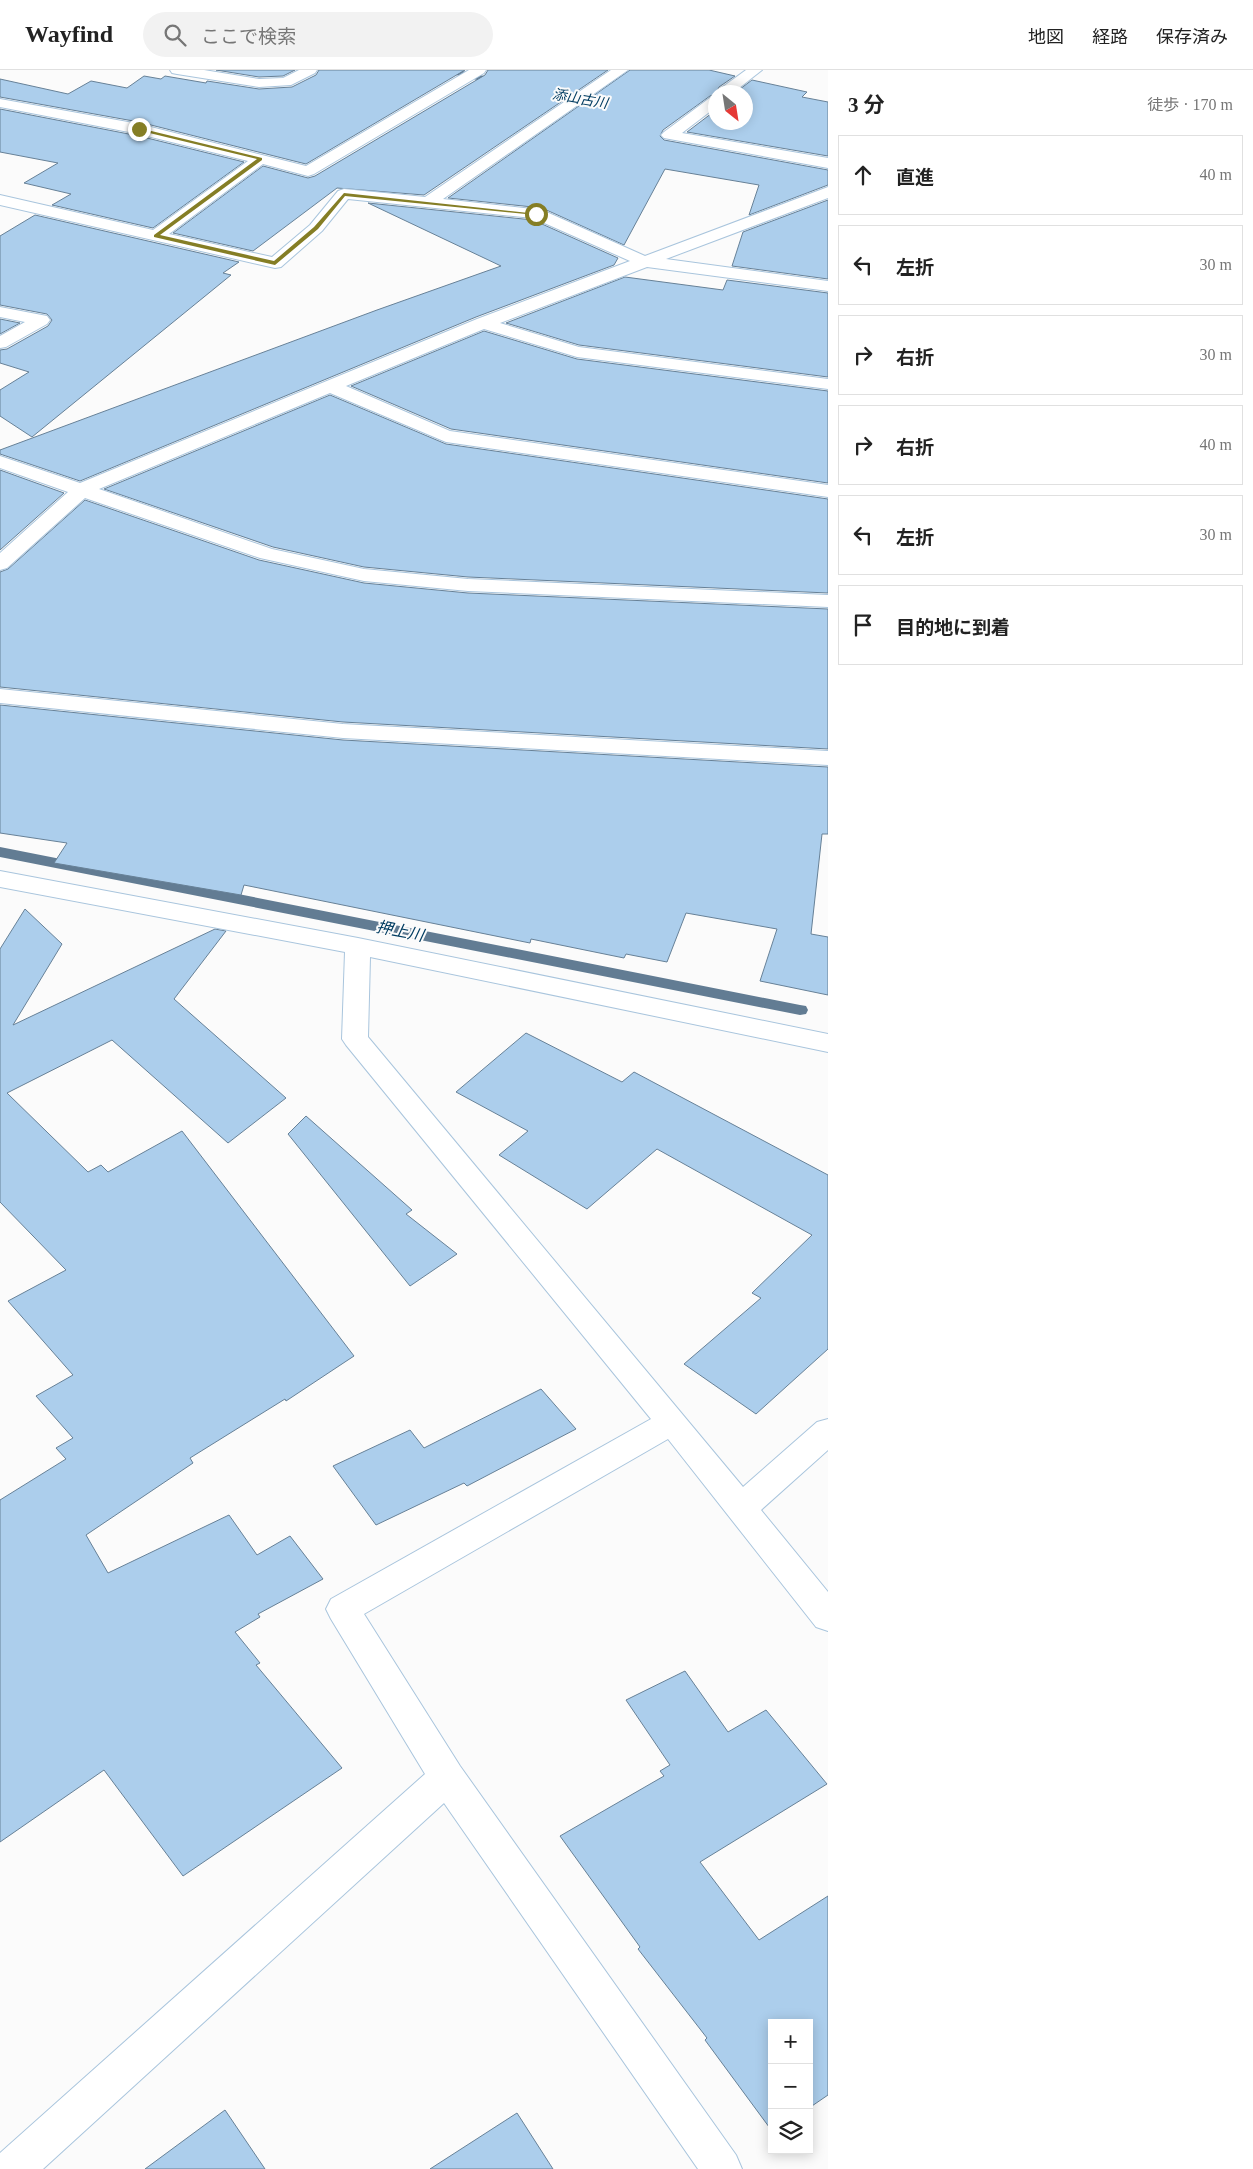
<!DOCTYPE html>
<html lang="ja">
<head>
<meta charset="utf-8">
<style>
	body { margin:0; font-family:"Times New Roman","Noto Sans JP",serif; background:#f2f2f2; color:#222 }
	.controls { position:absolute; right:15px; bottom:15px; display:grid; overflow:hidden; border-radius:0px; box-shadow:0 2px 12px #0003 }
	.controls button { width:45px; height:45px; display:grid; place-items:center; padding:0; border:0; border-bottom:1px solid #e0e0e0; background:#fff; color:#222; font:25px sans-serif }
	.compass { position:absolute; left:708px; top:15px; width:45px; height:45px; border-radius:50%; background:#fff; box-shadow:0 2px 12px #0003; rotate:150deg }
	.stop { position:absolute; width:15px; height:15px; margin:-11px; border:4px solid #857e25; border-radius:50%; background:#fff }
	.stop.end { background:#857e25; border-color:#fff; box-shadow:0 1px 5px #0008 }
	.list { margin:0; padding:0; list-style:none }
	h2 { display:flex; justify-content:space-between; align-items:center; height:65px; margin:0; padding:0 20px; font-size:21px }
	h2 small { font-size:16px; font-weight:400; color:#767676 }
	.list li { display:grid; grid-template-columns:32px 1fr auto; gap:15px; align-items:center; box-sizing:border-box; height:80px; margin:0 10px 10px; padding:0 10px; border:1px solid #e0e0e0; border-radius:0px }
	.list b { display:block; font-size:19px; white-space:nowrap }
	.list em { font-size:16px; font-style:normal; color:#767676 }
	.icon { flex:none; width:28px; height:28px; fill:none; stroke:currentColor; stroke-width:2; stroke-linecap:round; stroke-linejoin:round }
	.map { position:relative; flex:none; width:828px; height:2099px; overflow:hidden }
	header { display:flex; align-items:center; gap:30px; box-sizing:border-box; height:70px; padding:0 25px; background:#fff; border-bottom:1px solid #e0e0e0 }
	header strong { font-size:24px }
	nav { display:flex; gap:28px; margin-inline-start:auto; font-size:18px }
	.search { width:350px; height:45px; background:#f2f2f2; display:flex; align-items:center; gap:12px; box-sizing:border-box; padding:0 18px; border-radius:28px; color:#767676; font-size:19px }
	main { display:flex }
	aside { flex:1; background:#fff }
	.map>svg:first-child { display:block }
</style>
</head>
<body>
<header>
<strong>Wayfind</strong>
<div class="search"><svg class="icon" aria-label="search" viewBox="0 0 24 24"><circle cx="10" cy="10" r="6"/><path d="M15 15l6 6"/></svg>ここで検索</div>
<nav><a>地図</a><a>経路</a><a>保存済み</a></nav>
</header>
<main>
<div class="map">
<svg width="828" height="2099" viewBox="0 0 828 2099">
	<rect width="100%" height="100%" fill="#fbfbfb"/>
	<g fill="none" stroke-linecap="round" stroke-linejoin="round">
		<g fill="#627c93" fill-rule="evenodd">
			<path d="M 441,0 L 458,0 L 506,11 L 508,13 L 503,16 L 443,2 Z"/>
			<path d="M 0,777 L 800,935 L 806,936 L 808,940 L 806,944 L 800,945 L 0,787 Z"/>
		</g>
	</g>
	<g fill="#acceec" stroke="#678197">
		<path d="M 216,0 L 295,0 L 283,6 L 259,7 Z"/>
		<path d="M 319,0 L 465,0 L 306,94 L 139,52 L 0,27 L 0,9 L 68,24 L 91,11 L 127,18 L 144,6 L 161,9 L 165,6 L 206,13 L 207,11 L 259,19 L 292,17 L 316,5 Z"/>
		<path d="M 488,0 L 608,0 L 424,125 L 337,118 L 253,181 L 173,163 L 263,96 L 308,108 L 315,106 L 485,5 Z"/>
		<path d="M 630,0 L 709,0 L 735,6 L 719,17 L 716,24 L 710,26 L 663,60 L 660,66 L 664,70 L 828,100 L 828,115 L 749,145 L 759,115 L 665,99 L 624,175 L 542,138 L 448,128 Z"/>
		<path d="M 752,10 L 807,22 L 802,27 L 828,32 L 828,86 L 687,62 L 716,40 L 716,52 L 746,52 L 746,22 L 736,22 Z"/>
		<path d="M 0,39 L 139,66 L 244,92 L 153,158 L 52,135 L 71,124 L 24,113 L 58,93 L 0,82 Z"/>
		<path d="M 828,130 L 828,209 L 732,196 L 743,162 Z"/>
		<path d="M 368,133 L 533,150 L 618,188 L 614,195 L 476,247 L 80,411 L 0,384 L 0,380 L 377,240 L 501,196 Z"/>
		<path d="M 35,145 L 239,192 L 223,203 L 231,205 L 32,367 L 0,346 L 0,320 L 29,302 L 0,293 L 0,280 L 7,279 L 48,256 L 52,250 L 47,244 L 0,235 L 0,166 Z"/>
		<path d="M 625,207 L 723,220 L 727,210 L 828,223 L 828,307 L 579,275 L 506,253 Z"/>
		<path d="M 0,249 L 20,253 L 0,264 Z"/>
		<path d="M 484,261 L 577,289 L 828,321 L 828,413 L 451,359 L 351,316 Z"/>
		<path d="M 330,325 L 446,374 L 828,429 L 828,523 L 468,507 L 364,497 L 273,477 L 104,419 Z"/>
		<path d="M 0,400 L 64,423 L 0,480 Z"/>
		<path d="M 85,430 L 259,490 L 364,513 L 468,523 L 828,539 L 828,679 L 343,652 L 0,617 L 0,502 L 8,499 Z"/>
		<path d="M 0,635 L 343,670 L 828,697 L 828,764 L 822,764 L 811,864 L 828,867 L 828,925 L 760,911 L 777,859 L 686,843 L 667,892 L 626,884 L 624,888 L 531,869 L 530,873 L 244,815 L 241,825 L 54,793 L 67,773 L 0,763 Z"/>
		<path d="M 25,839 L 62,874 L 13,955 L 215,859 L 226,861 L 174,929 L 286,1028 L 228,1073 L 112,970 L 7,1023 L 88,1102 L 101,1095 L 108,1102 L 182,1061 L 354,1286 L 286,1331 L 285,1329 L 190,1388 L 193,1393 L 86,1465 L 108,1503 L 229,1445 L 257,1485 L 290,1466 L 323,1509 L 258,1544 L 260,1547 L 235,1562 L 260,1593 L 256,1595 L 342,1698 L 183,1806 L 104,1700 L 0,1772 L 0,1430 L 66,1389 L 56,1378 L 73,1368 L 36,1326 L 73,1305 L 8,1231 L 66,1200 L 0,1132 L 0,879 Z"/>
		<path d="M 526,963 L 622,1012 L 634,1002 L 828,1105 L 828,1279 L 756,1344 L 684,1294 L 761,1228 L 752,1223 L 812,1165 L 657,1079 L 587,1139 L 499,1085 L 528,1061 L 456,1022 Z"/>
		<path d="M 306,1046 L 412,1140 L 406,1144 L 457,1184 L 410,1216 L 288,1064 Z"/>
		<path d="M 541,1319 L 576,1359 L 467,1416 L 464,1413 L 376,1455 L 333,1396 L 410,1360 L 424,1378 Z"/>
		<path d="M 685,1601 L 728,1662 L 766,1640 L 827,1714 L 700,1792 L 759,1870 L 828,1826 L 828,2025 L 809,2038 L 809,1953 L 772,1953 L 772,2061 L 705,1970 L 707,1968 L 638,1879 L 640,1877 L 560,1766 L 664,1706 L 660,1701 L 670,1695 L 626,1630 Z"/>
		<path d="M 225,2040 L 265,2099 L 145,2099 Z"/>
		<path d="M 517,2043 L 553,2099 L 430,2099 Z"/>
	</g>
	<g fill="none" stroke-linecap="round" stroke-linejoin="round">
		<g stroke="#a9c5dd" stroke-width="2">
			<g id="minor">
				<path d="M 170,0 L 204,0 L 259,9 L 283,8 L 299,0 L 317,0 L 315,3 L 291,15 L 259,17 L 177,4 L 172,3 Z"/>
				<path d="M 469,0 L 486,0 L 484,3 L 314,104 L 308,106 L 263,94 L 169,164 L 272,187 L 310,155 L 338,121 L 344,119 L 425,127 L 611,0 L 628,0 L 443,129 L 542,140 L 645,186 L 828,117 L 828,128 L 666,189 L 828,211 L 828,221 L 647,197 L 500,253 L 579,277 L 828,309 L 828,319 L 577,287 L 484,259 L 346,316 L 450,361 L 828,415 L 828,427 L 446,372 L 330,323 L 99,419 L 272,479 L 364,499 L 468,509 L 828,525 L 828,537 L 468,521 L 364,511 L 260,488 L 85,428 L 7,498 L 0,500 L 0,483 L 68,422 L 0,398 L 0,386 L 80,413 L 477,249 L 630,191 L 533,148 L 348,129 L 322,161 L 281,197 L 275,198 L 0,135 L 0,125 L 153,160 L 248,91 L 139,64 L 0,37 L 0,29 L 139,54 L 306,96 Z"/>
				<path d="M 746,0 L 762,0 L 734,22 L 718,22 L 720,19 Z"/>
				<path d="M 716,26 L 716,37 L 682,63 L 828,88 L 828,98 L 664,68 L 661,65 L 664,62 L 711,27 Z"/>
				<path d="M 0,237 L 47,246 L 50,250 L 47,254 L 6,277 L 0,278 L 0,266 L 25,252 L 0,247 Z"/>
				<path d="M 0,619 L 343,654 L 828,681 L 828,695 L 343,668 L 0,633 Z"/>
				<path d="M 0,801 L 358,868 L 828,964 L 828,982 L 370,887 L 368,967 L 743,1417 L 817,1352 L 828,1349 L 828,1380 L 761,1440 L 828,1522 L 828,1561 L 816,1557 L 668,1369 L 364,1544 L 460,1696 L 736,2085 L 742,2099 L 698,2099 L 444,1733 L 43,2099 L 0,2099 L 0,2083 L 425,1704 L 331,1549 L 326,1539 L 331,1529 L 651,1349 L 346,975 L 342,969 L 345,882 L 0,817 Z"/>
			</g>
		</g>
		<use href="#minor" fill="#fff" fill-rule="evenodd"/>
	</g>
	<path fill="#857e25" d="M 139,58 L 262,88 L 262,90 L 160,165 L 274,191 L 314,157 L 344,123 L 538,144 L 536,145 L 345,126 L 318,159 L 275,195 L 154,167 L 154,165 L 257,89 L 137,60 Z"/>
	<g text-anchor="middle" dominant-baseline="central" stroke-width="4" stroke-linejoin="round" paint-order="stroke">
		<g font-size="14" font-style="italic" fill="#003c61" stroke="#fbfbfb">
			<text transform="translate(580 29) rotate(10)">添山古川</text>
		</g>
		<g font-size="16" font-style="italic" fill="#003c61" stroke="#fbfbfb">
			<text transform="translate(400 861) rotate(11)">押上川</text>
		</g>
	</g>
</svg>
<div class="controls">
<button>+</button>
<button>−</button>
<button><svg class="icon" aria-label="layers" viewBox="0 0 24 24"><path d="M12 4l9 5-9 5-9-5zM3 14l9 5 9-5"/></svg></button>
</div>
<svg class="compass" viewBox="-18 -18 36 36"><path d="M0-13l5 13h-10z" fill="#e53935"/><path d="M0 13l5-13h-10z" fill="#767676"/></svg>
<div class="stop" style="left:536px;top:144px"></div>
<div class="stop end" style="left:139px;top:59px"></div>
</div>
<aside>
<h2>3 分<small>徒歩 · 170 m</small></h2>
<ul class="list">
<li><svg class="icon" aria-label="ahead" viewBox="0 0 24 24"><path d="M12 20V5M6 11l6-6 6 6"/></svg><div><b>直進</b></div><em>40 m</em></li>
<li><svg class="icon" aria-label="left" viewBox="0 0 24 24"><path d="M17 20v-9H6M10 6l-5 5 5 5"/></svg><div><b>左折</b></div><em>30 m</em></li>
<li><svg class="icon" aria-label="right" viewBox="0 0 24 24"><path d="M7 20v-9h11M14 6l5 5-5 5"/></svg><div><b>右折</b></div><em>30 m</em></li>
<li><svg class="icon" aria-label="right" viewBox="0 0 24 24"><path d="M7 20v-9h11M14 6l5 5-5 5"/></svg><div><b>右折</b></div><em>40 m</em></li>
<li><svg class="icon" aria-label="left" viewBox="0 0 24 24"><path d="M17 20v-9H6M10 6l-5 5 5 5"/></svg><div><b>左折</b></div><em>30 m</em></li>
<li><svg class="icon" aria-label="arrive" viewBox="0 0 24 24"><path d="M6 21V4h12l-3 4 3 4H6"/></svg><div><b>目的地に到着</b></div></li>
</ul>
</aside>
</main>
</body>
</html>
